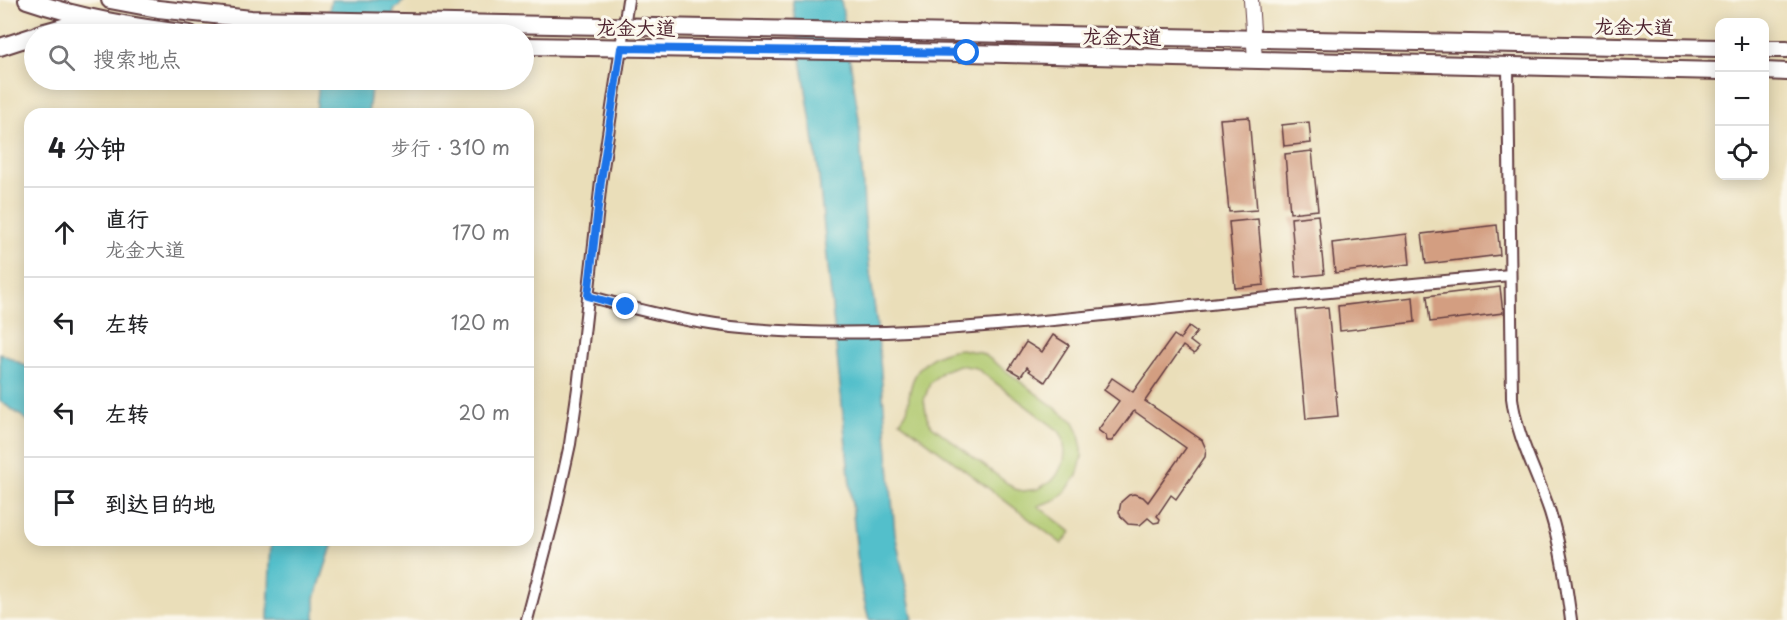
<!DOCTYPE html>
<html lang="zh">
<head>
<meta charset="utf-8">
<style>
	body { margin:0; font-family:"Playpen Sans","LXGW WenKai TC",sans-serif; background:#f6f6f6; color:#202124 }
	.controls { position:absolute; right:18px; top:18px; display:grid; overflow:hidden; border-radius:12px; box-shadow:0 3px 15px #0003 }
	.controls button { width:54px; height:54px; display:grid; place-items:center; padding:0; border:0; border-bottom:2px solid #e0e0e0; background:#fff; color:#202124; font:30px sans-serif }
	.stop { position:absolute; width:18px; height:18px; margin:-14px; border:4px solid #1a73e8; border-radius:50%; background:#fff }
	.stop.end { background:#1a73e8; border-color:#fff; box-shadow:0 2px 6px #0008 }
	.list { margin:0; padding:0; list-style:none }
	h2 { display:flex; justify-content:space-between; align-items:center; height:78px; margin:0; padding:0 24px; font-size:26px }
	h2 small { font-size:20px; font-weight:400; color:#757577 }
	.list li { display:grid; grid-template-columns:39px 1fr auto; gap:18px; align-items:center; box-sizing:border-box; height:90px; padding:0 24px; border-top:2px solid #e0e0e0 }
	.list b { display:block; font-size:22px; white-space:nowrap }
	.list p { margin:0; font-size:20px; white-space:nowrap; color:#757577 }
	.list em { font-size:20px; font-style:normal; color:#757577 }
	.icon { flex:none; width:33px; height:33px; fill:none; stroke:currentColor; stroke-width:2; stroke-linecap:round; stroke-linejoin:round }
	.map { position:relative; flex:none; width:1787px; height:620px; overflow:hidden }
	.search { position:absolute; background:#fff; box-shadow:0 3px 15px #0003; left:24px; top:24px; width:510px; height:66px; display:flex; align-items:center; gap:15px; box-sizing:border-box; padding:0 21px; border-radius:33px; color:#757577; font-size:22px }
	.panel { position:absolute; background:#fff; box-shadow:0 3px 15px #0003; left:24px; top:108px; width:510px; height:438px; border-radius:18px }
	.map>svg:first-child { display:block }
</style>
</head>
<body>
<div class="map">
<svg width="1787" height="620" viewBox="0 0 1787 620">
	<rect width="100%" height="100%" fill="#fbf7ec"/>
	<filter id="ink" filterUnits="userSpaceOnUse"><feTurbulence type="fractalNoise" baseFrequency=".0167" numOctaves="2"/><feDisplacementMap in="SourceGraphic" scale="12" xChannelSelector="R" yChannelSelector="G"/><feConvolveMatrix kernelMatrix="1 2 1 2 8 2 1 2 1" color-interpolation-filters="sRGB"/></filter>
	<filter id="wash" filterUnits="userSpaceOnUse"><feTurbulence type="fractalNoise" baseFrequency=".008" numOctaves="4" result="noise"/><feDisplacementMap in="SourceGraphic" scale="24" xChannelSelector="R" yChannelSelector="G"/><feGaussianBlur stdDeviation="1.35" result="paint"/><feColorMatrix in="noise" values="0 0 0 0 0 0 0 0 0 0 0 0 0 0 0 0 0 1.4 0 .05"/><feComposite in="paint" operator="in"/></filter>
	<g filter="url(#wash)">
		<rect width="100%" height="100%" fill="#eadeb9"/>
		<path fill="#b0c96f" stroke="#7d744d" stroke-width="1.5" fill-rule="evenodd" d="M 961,349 L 981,353 L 989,358 L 1074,422 L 1078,430 L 1082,449 L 1082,458 L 1077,476 L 1065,492 L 1057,499 L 1038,506 L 1071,532 L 1062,544 L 900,421 C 912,405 906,409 910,391 C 914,365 936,351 961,349 ZM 959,365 L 976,368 L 1059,431 L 1063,438 L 1065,453 L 1064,461 L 1057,475 L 1052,481 L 1038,489 L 1023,491 L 1015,489 L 932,426 L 927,418 L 924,400 L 930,383 L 943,371 Z"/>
		<g fill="#52bfcb" stroke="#4e6f7b" stroke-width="1.5">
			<path d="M 331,0 L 405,0 L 395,9 L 386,34 L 325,34 Z"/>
			<path d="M 792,0 L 841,0 L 859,119 L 866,240 L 877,326 L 895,534 L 913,620 L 869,620 L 860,583 L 818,168 Z"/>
			<path d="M 319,80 L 372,80 L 368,114 L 316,114 Z"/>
			<path d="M 0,353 L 30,368 L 30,422 L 0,401 Z"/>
			<path d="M 271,540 L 334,540 L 315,598 L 315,620 L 268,620 Z"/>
		</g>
		<g id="blocks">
			<g fill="#d39e81">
				<path d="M 1249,117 L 1257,210 L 1229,212 L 1220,119 Z"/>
				<path d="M 1309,122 L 1311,143 L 1284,146 L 1282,125 Z"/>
				<path d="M 1312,151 L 1318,210 L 1290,213 L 1285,154 Z"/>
				<path d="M 1318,215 L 1324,274 L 1296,277 L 1291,218 Z"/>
				<path d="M 1258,219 L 1264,285 L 1235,288 L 1229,222 Z"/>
				<path d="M 1497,225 L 1500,255 L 1426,264 L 1422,234 Z"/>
				<path d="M 1407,234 L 1410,264 L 1335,273 L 1332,243 Z"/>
				<path d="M 1500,287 L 1503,313 L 1430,322 L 1427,296 Z"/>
				<path d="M 1413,297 L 1415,322 L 1340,331 L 1338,306 Z"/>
				<path d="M 1328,307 L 1338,416 L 1306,419 L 1296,310 Z"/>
				<path d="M 1189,326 L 1197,332 L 1190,341 L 1199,348 L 1194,354 L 1183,346 L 1145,401 L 1202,440 L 1206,449 L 1205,457 L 1176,499 L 1171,495 L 1157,516 L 1160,519 L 1159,522 L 1154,523 L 1148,518 L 1140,525 L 1128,524 L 1121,517 L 1119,512 L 1121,502 L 1129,495 L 1134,494 L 1143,497 L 1148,502 L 1186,448 L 1134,411 L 1112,441 L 1107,441 L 1106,436 L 1098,430 L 1119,401 L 1104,390 L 1112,378 L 1133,392 L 1174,335 L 1180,339 Z"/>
				<path d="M 1053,335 L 1069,345 L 1045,382 L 1029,371 L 1030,370 L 1027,367 L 1021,376 L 1009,369 L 1026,342 L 1042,352 Z"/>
			</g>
		</g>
	</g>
	<g filter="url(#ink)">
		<use href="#blocks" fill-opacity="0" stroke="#623c40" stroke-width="1.5"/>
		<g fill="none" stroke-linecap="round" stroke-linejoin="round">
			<g stroke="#623c40" stroke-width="14">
				<g id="minor">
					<path d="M 1508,66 L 1512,398 C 1517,439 1537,473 1550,512 C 1561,547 1566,583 1571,620"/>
					<path d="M 588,296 C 642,311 697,325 753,329 C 886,340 1021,323 1153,310 C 1272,297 1391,286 1510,275"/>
					<path d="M 527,620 L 554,517 L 570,444 L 578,388 L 601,181 L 628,0"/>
				</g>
			</g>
			<g stroke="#623c40" stroke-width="16">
				<path id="tertiary" d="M 1251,0 L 1255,60"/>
			</g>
			<g stroke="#623c40" stroke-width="20">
				<g id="primary">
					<path d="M 27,0 C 80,18 134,27 190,34"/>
					<path d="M 110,0 L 158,9 L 251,19 L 1720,48"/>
					<path d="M 38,34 L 92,19"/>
					<path d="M 524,46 L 967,53 L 1720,71"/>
					<path d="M 0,47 L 34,36"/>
					<path d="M 1764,49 L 1787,49"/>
					<path d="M 1764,71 L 1787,72"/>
				</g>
			</g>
			<use href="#minor" stroke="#fff" stroke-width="10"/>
			<use href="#tertiary" stroke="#fff" stroke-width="14"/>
			<use href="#primary" stroke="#fff" stroke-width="16"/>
		</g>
	</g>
	<g fill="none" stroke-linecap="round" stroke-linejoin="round" filter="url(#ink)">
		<path stroke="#1a73e8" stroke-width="8" d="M 626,307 L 588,296 L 601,181 L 621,48 L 967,53"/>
	</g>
	<g text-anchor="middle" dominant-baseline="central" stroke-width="6" stroke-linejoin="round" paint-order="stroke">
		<g font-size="20" fill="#4a1f2b" stroke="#fbf7ec">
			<text transform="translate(1634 26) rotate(1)">龙金大道</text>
			<text transform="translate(636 27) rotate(1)">龙金大道</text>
			<text transform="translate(1122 36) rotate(1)">龙金大道</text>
		</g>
	</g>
</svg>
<div class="controls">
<button>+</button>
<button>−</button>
<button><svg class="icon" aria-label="locate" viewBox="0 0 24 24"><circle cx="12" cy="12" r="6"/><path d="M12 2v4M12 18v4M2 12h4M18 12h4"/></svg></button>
</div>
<div class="stop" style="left:967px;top:53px"></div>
<div class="stop end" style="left:626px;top:307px"></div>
<div class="search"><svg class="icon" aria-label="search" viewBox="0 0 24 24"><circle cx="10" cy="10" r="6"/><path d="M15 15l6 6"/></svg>搜索地点</div>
<section class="panel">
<h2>4 分钟<small>步行 · 310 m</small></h2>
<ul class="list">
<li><svg class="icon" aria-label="ahead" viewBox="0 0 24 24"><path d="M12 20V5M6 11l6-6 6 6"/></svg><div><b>直行</b><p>龙金大道</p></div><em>170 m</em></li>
<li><svg class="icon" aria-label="left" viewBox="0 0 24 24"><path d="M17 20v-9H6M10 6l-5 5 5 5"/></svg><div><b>左转</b></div><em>120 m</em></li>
<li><svg class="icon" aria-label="left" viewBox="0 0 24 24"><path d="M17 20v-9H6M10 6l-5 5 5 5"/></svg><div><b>左转</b></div><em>20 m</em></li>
<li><svg class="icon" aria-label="arrive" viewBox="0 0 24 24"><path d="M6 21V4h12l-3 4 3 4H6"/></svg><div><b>到达目的地</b></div></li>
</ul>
</section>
</div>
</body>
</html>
